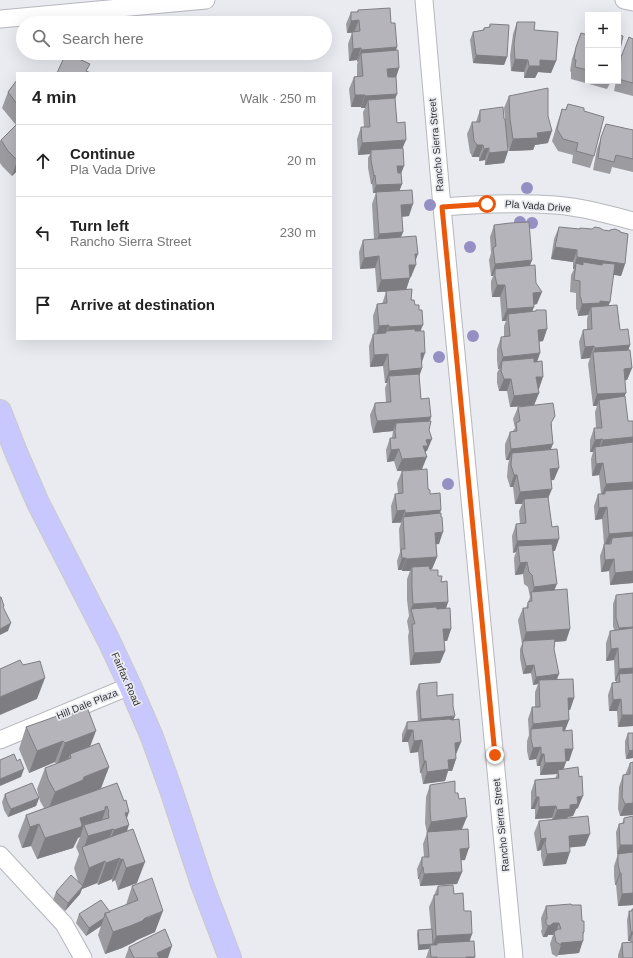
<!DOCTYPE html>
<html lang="en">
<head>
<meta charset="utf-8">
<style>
	body { margin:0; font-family:Arial,sans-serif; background:#f6f6f6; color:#222 }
	.controls { position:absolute; right:12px; top:12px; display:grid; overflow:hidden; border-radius:0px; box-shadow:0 4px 16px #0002 }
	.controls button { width:36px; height:36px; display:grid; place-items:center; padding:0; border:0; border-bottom:1px solid #e0e0e0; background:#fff; color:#222; font:20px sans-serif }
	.stop { position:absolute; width:12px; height:12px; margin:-9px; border:3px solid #ea580c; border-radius:50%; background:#fff }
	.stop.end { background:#ea580c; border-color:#fff; box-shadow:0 1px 4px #0008 }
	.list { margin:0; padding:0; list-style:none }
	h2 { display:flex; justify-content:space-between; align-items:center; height:52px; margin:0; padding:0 16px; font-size:17px }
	h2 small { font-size:13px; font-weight:400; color:#767676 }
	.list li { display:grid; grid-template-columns:26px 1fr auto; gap:12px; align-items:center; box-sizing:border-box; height:72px; padding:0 16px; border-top:1px solid #e0e0e0 }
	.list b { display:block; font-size:15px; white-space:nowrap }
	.list p { margin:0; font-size:13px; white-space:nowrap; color:#767676 }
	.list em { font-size:13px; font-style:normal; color:#767676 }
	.icon { flex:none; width:22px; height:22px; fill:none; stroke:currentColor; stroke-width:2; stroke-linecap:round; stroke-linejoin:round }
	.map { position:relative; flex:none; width:633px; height:958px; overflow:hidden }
	.search { position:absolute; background:#fff; box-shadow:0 4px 16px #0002; left:16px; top:16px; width:316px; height:44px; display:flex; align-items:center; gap:10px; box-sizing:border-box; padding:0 14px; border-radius:22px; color:#767676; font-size:15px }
	.panel { position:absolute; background:#fff; box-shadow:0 4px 16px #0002; left:16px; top:72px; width:316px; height:268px; border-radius:0px }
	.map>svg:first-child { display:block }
</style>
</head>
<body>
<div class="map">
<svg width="633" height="958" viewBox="0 0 633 958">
	<rect width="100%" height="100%" fill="#eaebf1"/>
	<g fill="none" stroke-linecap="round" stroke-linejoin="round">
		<g stroke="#b6b6bd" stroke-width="19">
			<g id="minor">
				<path d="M 424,0 L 442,207 L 514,958"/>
				<path d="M 624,0 L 633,2"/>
				<path d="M 0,19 L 206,0"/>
				<path d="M 442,207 C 480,204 516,202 555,205 C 581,207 607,214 633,221"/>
				<path d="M 0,740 L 130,686"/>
				<path d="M 0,855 L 64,924 L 83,958"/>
			</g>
		</g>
		<g stroke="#c9c9ca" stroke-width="24">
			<path id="major" d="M 0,411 L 16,452 L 38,503 L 109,641 L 130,686 L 152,737 L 171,790 L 202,884 L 230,958"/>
		</g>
		<use href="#minor" stroke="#fff" stroke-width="17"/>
		<use href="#major" stroke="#c9c8fe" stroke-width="22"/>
	</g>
	<g fill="#9590c4">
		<circle cx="527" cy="188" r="6"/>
		<circle cx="430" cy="205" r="6"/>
		<circle cx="520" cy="222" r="6"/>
		<circle cx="532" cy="223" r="6"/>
		<circle cx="470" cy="247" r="6"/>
		<circle cx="473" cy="336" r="6"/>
		<circle cx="439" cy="357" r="6"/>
		<circle cx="448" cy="484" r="6"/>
	</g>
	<g fill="#9b9ba0">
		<path d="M 358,10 L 391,23 L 397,47 L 396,50 L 399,68 L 396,78 L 397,94 L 395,99 L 397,123 L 403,148 L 401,174 L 402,184 L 399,191 L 409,216 L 402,217 L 403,232 L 401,237 L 415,260 L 411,277 L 410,277 L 406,290 L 415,305 L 421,331 L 422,368 L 419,376 L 421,399 L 431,417 L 430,421 L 427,451 L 426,451 L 425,453 L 422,469 L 430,494 L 441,510 L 440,513 L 439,544 L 436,544 L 437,557 L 432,569 L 429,570 L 438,576 L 441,582 L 448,602 L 446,609 L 451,629 L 447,641 L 444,641 L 445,651 L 440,663 L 410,665 L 408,636 L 409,632 L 407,621 L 409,616 L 407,600 L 407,579 L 410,571 L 402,571 L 402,570 L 398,570 L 397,561 L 400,552 L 399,529 L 401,523 L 392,523 L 391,506 L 395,494 L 398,494 L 397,483 L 402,471 L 397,471 L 394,461 L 387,462 L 386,450 L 390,438 L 392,438 L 393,431 L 373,433 L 371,424 L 370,415 L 375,403 L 386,402 L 385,388 L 387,383 L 385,383 L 383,366 L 370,367 L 369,346 L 373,334 L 374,334 L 373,316 L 377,304 L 382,304 L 386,292 L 377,292 L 375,268 L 360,269 L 359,252 L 363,240 L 374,239 L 372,204 L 376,193 L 373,193 L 372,184 L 371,184 L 368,168 L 368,158 L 370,154 L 358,155 L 357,139 L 361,127 L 364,127 L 363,112 L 365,108 L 361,108 L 361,107 L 351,107 L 349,89 L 354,77 L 357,76 L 357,65 L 358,61 L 357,62 L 357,60 L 349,61 L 348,44 L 352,33 L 347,33 L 346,24 L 351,12 L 357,12 Z"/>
		<path d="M 517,22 L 534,30 L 556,61 L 551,73 L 538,72 L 535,78 L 524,78 L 524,72 L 511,71 L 510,56 L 513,34 Z"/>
		<path d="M 490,24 L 507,57 L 504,65 L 473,63 L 470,40 L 473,32 L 482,31 L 484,28 L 489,27 Z"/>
		<path d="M 581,33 L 588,35 L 588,81 L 611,81 L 607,89 L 571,79 L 571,72 L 570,71 L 572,59 Z"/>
		<path d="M 629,37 L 633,39 L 633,96 L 614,91 L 616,81 L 618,81 L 618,66 Z"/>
		<path d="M 17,80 L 17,171 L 12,176 L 2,166 L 0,163 L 0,141 L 16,125 L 2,108 L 8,92 Z"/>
		<path d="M 509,96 L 548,143 L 535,145 L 533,150 L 509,151 L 507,142 L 508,151 L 504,163 L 485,165 L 485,160 L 479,161 L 479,157 L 472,157 L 471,154 L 470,153 L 467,134 L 472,122 L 476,122 L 480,110 L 505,119 L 504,108 Z"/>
		<path d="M 568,104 L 584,111 L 594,156 L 590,168 L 572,163 L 573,155 L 558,151 L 552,141 L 558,121 L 562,109 L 565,110 Z"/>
		<path d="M 606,124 L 633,130 L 633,172 L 612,167 L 610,174 L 593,170 L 597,149 Z"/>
		<path d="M 494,225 L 532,260 L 530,266 L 537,304 L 534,305 L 532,312 L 536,311 L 536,310 L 547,329 L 543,341 L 539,342 L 540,353 L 537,361 L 539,393 L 534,405 L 552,424 L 551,450 L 554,480 L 551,480 L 548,498 L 555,551 L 553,551 L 555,590 L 570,629 L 566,641 L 555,642 L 554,649 L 557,680 L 574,698 L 570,710 L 568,710 L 569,720 L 565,731 L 573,749 L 569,761 L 566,761 L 563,769 L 578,808 L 576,809 L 573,816 L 568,817 L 567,818 L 585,846 L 570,847 L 566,864 L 543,866 L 541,856 L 541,850 L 537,851 L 534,833 L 539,821 L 552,819 L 552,818 L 535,819 L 535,809 L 531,809 L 531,792 L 535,780 L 555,779 L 557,774 L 540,775 L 540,766 L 537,766 L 536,759 L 529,760 L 527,751 L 527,741 L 529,735 L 528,719 L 532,707 L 535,707 L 535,692 L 538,684 L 533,685 L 531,673 L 523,674 L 520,658 L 520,649 L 522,644 L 518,620 L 523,608 L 526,608 L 530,597 L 528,587 L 524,584 L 523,574 L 515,575 L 514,558 L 516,552 L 513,553 L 512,536 L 516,524 L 520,524 L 519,511 L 522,504 L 515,504 L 513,487 L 510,487 L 507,477 L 508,465 L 509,460 L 506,460 L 505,453 L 505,444 L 510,432 L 513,431 L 515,428 L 513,419 L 518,407 L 528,406 L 510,407 L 507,391 L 499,391 L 497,383 L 497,373 L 499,369 L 498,369 L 497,360 L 497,349 L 501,337 L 504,337 L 504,326 L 506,321 L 502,321 L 500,297 L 492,297 L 491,288 L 491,281 L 493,276 L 491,276 L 489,260 L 491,253 L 490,237 Z"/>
		<path d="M 559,227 L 625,264 L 621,276 L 613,274 L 608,306 L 620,330 L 630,345 L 628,350 L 632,368 L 627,380 L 625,380 L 624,397 L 633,583 L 610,585 L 609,571 L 601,572 L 600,556 L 604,544 L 602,519 L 595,520 L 594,506 L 598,494 L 601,494 L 599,475 L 592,476 L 591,459 L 593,452 L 590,452 L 590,440 L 594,428 L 596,428 L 595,412 L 597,406 L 593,406 L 588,364 L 590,358 L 581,359 L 579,342 L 583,330 L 587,329 L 587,319 L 588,315 L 578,316 L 577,310 L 576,309 L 576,293 L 570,292 L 571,275 L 574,269 L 573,269 L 573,262 L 551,259 L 554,239 Z"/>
		<path d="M 616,595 L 633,726 L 618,727 L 617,711 L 609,711 L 608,695 L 612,683 L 616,682 L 616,681 L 615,681 L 614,660 L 606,661 L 606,643 L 610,631 L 614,630 L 613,626 L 613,604 Z"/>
		<path d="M 419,684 L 437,696 L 454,720 L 461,742 L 456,754 L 456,759 L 452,771 L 448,771 L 445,781 L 423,784 L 421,773 L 420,773 L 418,752 L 410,753 L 408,742 L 402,742 L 402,734 L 407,722 L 418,721 L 416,692 Z"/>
		<path d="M 61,718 L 109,767 L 101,788 L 127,818 L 127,831 L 137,883 L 118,890 L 115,880 L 112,882 L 112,879 L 98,885 L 97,883 L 82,889 L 80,894 L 65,911 L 53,900 L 56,892 L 78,881 L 74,868 L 79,854 L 76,847 L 80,837 L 78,838 L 73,848 L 37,859 L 31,846 L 22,848 L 18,836 L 26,815 L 44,808 L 40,801 L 37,789 L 45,768 L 56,764 L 55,762 L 29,773 L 19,749 L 26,727 Z"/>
		<path d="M 633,732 L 633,758 L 626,759 L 625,751 L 625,741 L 628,733 L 633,733 Z"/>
		<path d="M 630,763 L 633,815 L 620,816 L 618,809 L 619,787 L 623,775 L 625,775 Z"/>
		<path d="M 430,785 L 455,793 L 459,799 L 462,829 L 453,830 L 465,860 L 461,860 L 462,872 L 457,884 L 420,886 L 419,879 L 418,879 L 417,869 L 422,857 L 424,857 L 423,844 L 427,833 L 425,823 L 426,797 Z"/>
		<path d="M 5,794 L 39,798 L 36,806 L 8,817 L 4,810 L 2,802 Z"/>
		<path d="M 624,818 L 633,905 L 618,906 L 616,885 L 615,885 L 614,876 L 614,866 L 618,854 L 623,853 L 617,854 L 616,832 L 619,824 L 622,824 Z"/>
		<path d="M 132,886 L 155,932 L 137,940 L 134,942 L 122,948 L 105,954 L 98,935 L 101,926 L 86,936 L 76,923 L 79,914 L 110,912 L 126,905 Z"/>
		<path d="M 438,886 L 454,894 L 464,911 L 472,934 L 469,941 L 475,957 L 474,958 L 426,958 L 429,949 L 418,950 L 417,934 L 418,930 L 431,929 L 429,907 Z"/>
		<path d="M 572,905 L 583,935 L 579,953 L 558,955 L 557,957 L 552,954 L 550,944 L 553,935 L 548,935 L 547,937 L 543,937 L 542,935 L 541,931 L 542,929 L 541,918 L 546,906 Z"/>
		<path d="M 632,909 L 633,909 L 633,958 L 618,958 L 618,955 L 622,943 L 630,942 L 630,941 L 628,941 L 627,920 L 629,911 L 631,911 Z"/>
		<path d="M 129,947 L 168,958 L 125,958 Z"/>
	</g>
	<g fill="#7e7e82">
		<path d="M 359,20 L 354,32 L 347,33 L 351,21 Z"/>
		<path d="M 397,47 L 393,59 L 361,53 L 358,61 L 357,62 L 361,50 Z"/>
		<path d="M 361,48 L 357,60 L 349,61 L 353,49 Z"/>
		<path d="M 476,55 L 507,57 L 504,65 L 473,63 Z"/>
		<path d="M 515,59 L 528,60 L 524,72 L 511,71 Z"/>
		<path d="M 540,60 L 556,61 L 551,73 L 538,72 L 535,78 L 524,78 L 529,66 Z"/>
		<path d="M 399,68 L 395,80 L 383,81 L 387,69 Z"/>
		<path d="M 397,94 L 392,106 L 368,100 L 365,108 L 361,108 L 365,96 Z"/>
		<path d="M 355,95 L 365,95 L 361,107 L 351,107 Z"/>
		<path d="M 552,131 L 548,143 L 535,145 L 533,150 L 509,151 L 513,139 L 537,133 Z"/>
		<path d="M 406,140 L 401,152 L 371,150 L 370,154 L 358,155 L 362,143 Z"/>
		<path d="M 477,145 L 483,145 L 479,157 L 472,157 Z"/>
		<path d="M 489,148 L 485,160 L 479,161 L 484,149 Z"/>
		<path d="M 508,151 L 504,163 L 485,165 L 489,153 Z"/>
		<path d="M 17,161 L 17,171 L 12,176 Z"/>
		<path d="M 397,166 L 404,166 L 401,174 L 394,174 Z"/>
		<path d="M 375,175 L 372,184 L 371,184 L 374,176 Z"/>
		<path d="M 402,184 L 399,192 L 373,193 L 376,185 Z"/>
		<path d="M 413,204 L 409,216 L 397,217 L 401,205 Z"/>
		<path d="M 403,232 L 398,244 L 375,246 L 379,234 Z"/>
		<path d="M 555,247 L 577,250 L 573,262 L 551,259 Z"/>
		<path d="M 415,254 L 418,254 L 414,265 L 416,265 L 411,277 L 405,277 L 409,265 Z"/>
		<path d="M 379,256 L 375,268 L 360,269 L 364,258 Z"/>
		<path d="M 577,257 L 625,264 L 621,276 L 581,270 L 576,263 L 574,269 L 573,269 Z"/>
		<path d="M 532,260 L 527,272 L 495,269 L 493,276 L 491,276 L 495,264 Z"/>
		<path d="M 410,278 L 406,290 L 377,292 L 381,280 Z"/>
		<path d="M 497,285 L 505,285 L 500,297 L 492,297 Z"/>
		<path d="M 542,292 L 537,304 L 528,305 L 533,293 Z"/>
		<path d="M 600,301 L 610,302 L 605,314 L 591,307 L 588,315 L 578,316 L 582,304 Z"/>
		<path d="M 534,307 L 529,319 L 508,314 L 506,321 L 502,321 L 507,309 Z"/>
		<path d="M 389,325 L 384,337 L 375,338 L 379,326 Z"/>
		<path d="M 423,325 L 418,337 L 384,339 L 389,327 Z"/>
		<path d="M 547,329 L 543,341 L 534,342 L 538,330 Z"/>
		<path d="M 630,345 L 626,357 L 593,353 L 595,348 Z"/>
		<path d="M 594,346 L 590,358 L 581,359 L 585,347 Z"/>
		<path d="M 421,353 L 425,353 L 421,365 Z"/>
		<path d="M 540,353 L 536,365 L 502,361 L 499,369 L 498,369 L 503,357 Z"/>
		<path d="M 388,354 L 383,366 L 370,367 L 374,355 Z"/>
		<path d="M 422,368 L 418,380 L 389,376 L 387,383 L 385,383 L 389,371 Z"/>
		<path d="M 632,368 L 627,380 L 619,381 L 624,369 Z"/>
		<path d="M 536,377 L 543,377 L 539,389 L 532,389 Z"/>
		<path d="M 504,379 L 511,379 L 507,391 L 499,391 Z"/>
		<path d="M 539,393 L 534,405 L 510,407 L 514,396 Z"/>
		<path d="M 626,393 L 621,405 L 599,400 L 597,406 L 593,406 L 597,394 Z"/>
		<path d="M 431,417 L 427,429 L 396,423 L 393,431 L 373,433 L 377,421 Z"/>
		<path d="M 633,437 L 633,449 L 598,452 L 603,440 Z"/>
		<path d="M 432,439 L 427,451 L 426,451 L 423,458 L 427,457 L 422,469 L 397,471 L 402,459 L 426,440 Z"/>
		<path d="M 602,439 L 598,451 L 595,447 L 593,452 L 590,452 L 595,440 Z"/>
		<path d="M 553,444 L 548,456 L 512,453 L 509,460 L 506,460 L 511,449 Z"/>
		<path d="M 399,449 L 394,461 L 387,462 L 391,450 Z"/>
		<path d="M 603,463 L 599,475 L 592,476 L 596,464 Z"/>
		<path d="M 559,468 L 554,480 L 545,481 L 550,469 Z"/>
		<path d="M 514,475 L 517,475 L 513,487 L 510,487 Z"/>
		<path d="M 633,482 L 633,493 L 605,494 L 605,491 L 603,496 L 601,496 L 606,484 Z"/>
		<path d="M 552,489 L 547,501 L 524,499 L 522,504 L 515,504 L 520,492 Z"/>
		<path d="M 607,507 L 602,519 L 595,520 L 599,508 Z"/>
		<path d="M 405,510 L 401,522 L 392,523 L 397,511 Z"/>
		<path d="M 441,510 L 436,522 L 403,519 L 405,513 Z"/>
		<path d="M 443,532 L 439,544 L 431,545 L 435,533 Z"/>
		<path d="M 633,532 L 633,543 L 612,538 L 609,545 L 604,546 L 609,534 Z"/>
		<path d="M 559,539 L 555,551 L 519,552 L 518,546 L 516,552 L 513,553 L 517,541 Z"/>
		<path d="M 437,557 L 432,569 L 412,571 L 412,567 L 410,571 L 402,571 L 406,559 Z"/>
		<path d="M 402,558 L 406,558 L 402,570 L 398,570 Z"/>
		<path d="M 614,559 L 609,571 L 601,572 L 605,560 Z"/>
		<path d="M 527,562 L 523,574 L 515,575 L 520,563 Z"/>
		<path d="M 633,571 L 633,583 L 610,585 L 615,573 Z"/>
		<path d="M 557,584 L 552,596 L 532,594 L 534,587 Z"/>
		<path d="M 448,602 L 444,614 L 411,609 L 408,616 L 413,604 Z"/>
		<path d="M 11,623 L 8,631 L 0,635 L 0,629 Z"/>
		<path d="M 633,627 L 633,635 L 616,636 L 619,628 Z"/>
		<path d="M 443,629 L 451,629 L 447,641 L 439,641 Z"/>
		<path d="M 570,629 L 566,641 L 523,644 L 523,641 L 522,644 L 526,632 Z"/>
		<path d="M 618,648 L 614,660 L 606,661 L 611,649 Z"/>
		<path d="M 445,651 L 440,663 L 410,665 L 414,653 Z"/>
		<path d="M 534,665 L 531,673 L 523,674 L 526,666 Z"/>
		<path d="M 633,668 L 633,680 L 619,674 L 616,681 L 615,681 L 619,669 Z"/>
		<path d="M 559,674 L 556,682 L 539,680 L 538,684 L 533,685 L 536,677 Z"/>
		<path d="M 45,678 L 37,699 L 0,715 L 0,697 Z"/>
		<path d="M 568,698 L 574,698 L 570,710 L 563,710 Z"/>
		<path d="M 621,699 L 617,711 L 609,711 L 613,700 Z"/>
		<path d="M 622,715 L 633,715 L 633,726 L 618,727 Z"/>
		<path d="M 455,716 L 452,724 L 418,728 L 421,719 Z"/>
		<path d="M 569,720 L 564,732 L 531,729 L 533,724 Z"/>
		<path d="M 407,730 L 413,730 L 408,742 L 402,742 Z"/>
		<path d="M 96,731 L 88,752 L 71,758 L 70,754 L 68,760 L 57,765 L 65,743 Z"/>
		<path d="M 422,740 L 418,752 L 410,753 L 414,741 Z"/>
		<path d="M 63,741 L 55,762 L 29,773 L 37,751 Z"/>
		<path d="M 461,742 L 456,754 L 450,755 L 455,743 Z"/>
		<path d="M 541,747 L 536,759 L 529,760 L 533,748 Z"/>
		<path d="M 565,749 L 573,749 L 569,761 L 561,761 Z"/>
		<path d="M 633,750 L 633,758 L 626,759 L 629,751 Z"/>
		<path d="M 541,754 L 544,754 L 540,766 L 537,766 Z"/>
		<path d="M 456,759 L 452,771 L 448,771 L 445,781 L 423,784 L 427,772 L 448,760 Z"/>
		<path d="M 424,761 L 426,761 L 421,773 L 420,773 Z"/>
		<path d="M 566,762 L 562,774 L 558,770 L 557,774 L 540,775 L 545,763 Z"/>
		<path d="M 109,767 L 101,788 L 47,813 L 55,792 L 84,777 Z"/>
		<path d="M 24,769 L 21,777 L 0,786 L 0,779 Z"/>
		<path d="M 583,796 L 578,808 L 576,809 L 573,816 L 568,817 L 566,821 L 552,822 L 557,810 L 570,805 L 577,797 Z"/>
		<path d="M 536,797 L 539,797 L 535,809 L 531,809 Z"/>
		<path d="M 39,798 L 36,806 L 8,817 L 11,809 Z"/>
		<path d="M 633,803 L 633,815 L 620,816 L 625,804 Z"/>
		<path d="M 107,806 L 99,828 L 84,825 L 80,837 L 78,838 L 73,848 L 37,859 L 45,838 L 80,818 Z"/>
		<path d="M 556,806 L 552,818 L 535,819 L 539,807 Z"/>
		<path d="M 129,812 L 124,827 L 129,825 L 122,847 L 106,851 L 114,830 L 125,813 Z"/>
		<path d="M 467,817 L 462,829 L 428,834 L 427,832 L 431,822 Z"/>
		<path d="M 39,824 L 31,846 L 22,848 L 30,827 Z"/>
		<path d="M 113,829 L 105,850 L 83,850 L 88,836 Z"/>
		<path d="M 590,834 L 585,846 L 565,848 L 569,836 Z"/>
		<path d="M 546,838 L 541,850 L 537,851 L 541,839 Z"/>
		<path d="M 620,845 L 633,845 L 633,853 L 617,854 Z"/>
		<path d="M 469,848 L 465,860 L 456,861 L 460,849 Z"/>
		<path d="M 570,852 L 566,864 L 543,866 L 547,854 Z"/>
		<path d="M 120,858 L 112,879 L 98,885 L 106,863 Z"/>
		<path d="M 123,859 L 115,880 L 112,882 L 120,860 Z"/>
		<path d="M 105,861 L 97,883 L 82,889 L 80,894 L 65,911 L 68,903 L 81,889 L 89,868 Z"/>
		<path d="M 145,862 L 137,883 L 118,890 L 126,868 Z"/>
		<path d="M 422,867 L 423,867 L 419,879 L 418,879 Z"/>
		<path d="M 462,872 L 457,884 L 420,886 L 424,874 Z"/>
		<path d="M 620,873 L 621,873 L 616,885 L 615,885 Z"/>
		<path d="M 633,893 L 633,905 L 618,906 L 622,894 Z"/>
		<path d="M 163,911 L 155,932 L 137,940 L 134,942 L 122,948 L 105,954 L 113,932 Z"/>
		<path d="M 104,918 L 101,926 L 86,936 L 89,928 Z"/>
		<path d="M 553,923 L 559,923 L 555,935 L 554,932 L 553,935 L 548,935 L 547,937 L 543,937 L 548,926 Z"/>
		<path d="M 583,932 L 584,932 L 581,941 L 583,941 L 579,953 L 558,955 L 561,945 L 561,943 Z"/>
		<path d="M 631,932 L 633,932 L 630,941 L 628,941 Z"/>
		<path d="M 472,934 L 468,946 L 437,945 L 437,943 L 435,948 L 432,948 L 436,936 Z"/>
		<path d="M 433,944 L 431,949 L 430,945 L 429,949 L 418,950 L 419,945 Z"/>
		<path d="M 172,946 L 168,958 L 155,958 L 157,953 Z"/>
		<path d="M 466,957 L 475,957 L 474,958 L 466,958 Z"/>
	</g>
	<g fill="#b4b4ba" stroke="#7e7e82">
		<path d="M 390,8 L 391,23 L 395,23 L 397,47 L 361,50 L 361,48 L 353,49 L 352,32 L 360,31 L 359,20 L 351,21 L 351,12 L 358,12 L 358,10 Z"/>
		<path d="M 517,22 L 535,22 L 534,30 L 558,32 L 556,61 L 540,60 L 540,66 L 529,66 L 528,60 L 515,59 L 514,44 Z"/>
		<path d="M 490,24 L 509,25 L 507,57 L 476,55 L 473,32 L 484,30 L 484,28 L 490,27 Z"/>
		<path d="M 581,33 L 588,35 L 588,70 L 575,67 L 576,60 L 574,59 L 576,47 Z"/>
		<path d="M 618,35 L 623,36 L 618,58 Z"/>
		<path d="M 629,37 L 633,39 L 633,83 L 618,79 L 620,72 L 621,57 Z"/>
		<path d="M 398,50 L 399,68 L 387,69 L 388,77 L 396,77 L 397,94 L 365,96 L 365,95 L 355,95 L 354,77 L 363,76 L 361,53 Z"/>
		<path d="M 66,53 L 90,64 L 86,71 L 91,73 L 55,73 L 56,72 L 57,73 Z"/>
		<path d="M 17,80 L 17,104 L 8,92 Z"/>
		<path d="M 548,88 L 548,116 L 552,131 L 537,133 L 538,138 L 513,139 L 510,119 L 509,96 Z"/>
		<path d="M 395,98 L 397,123 L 405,122 L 406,140 L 362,143 L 361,127 L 370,127 L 368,100 Z"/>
		<path d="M 568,104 L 584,108 L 584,111 L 604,117 L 594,156 L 576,151 L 578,143 L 563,139 L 557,129 L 562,109 L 566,110 Z"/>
		<path d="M 503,107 L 504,119 L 505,119 L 508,151 L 489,153 L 489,148 L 484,149 L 483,145 L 477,145 L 475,142 L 474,141 L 472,122 L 480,122 L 480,110 Z"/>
		<path d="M 17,124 L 17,160 L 8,151 L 1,140 Z"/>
		<path d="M 606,124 L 633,130 L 633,159 L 616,155 L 614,162 L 598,158 L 601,137 Z"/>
		<path d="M 403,148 L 404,166 L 397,166 L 398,173 L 401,173 L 402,184 L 376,185 L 375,175 L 374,176 L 371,160 L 371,150 Z"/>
		<path d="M 412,190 L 413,204 L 401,205 L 403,232 L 379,234 L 376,192 Z"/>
		<path d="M 529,222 L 532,260 L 495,264 L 493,248 L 496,246 L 494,225 L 510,223 Z"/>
		<path d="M 559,227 L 580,229 L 580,228 L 592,229 L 595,227 L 600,228 L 603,230 L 610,231 L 610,230 L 615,229 L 620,231 L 620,232 L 628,234 L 625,264 L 577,257 L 577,250 L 555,247 Z"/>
		<path d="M 416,236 L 418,254 L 415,254 L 416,265 L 409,265 L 410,278 L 381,280 L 379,256 L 364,258 L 363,240 Z"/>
		<path d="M 583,262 L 602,265 L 603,263 L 615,264 L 610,302 L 600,301 L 600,303 L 582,304 L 581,298 L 580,297 L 580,281 L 574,280 L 576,263 L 583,265 Z"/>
		<path d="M 535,265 L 536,283 L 542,292 L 533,293 L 534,307 L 507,309 L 505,285 L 497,285 L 495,276 L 495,269 Z"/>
		<path d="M 412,289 L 411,300 L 414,300 L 415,305 L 419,305 L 419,310 L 422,310 L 423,325 L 389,327 L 389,325 L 379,326 L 377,304 L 387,303 L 386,291 Z"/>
		<path d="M 617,305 L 620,330 L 628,329 L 630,345 L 595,348 L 594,346 L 585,347 L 583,330 L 592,329 L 591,307 Z"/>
		<path d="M 536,310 L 546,310 L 547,329 L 538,330 L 540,353 L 503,357 L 501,348 L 501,337 L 510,336 L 508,314 L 536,311 Z"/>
		<path d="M 415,329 L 415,331 L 424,331 L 425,353 L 421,353 L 422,368 L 389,371 L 388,354 L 374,355 L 373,334 L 386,333 L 386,331 Z"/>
		<path d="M 630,350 L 632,368 L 624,369 L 626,393 L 597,394 L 593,352 Z"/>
		<path d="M 534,358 L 534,362 L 542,361 L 543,377 L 536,377 L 539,393 L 514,396 L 511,379 L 504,379 L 501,371 L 502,361 Z"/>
		<path d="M 419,374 L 421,399 L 429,398 L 431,417 L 377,421 L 375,412 L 375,403 L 391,402 L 389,376 Z"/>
		<path d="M 625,396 L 628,421 L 633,421 L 633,437 L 603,440 L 602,439 L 595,440 L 594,428 L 602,428 L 599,400 Z"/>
		<path d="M 553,403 L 555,416 L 551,423 L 553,444 L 511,449 L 510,441 L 510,432 L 517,431 L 516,423 L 520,421 L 518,407 Z"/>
		<path d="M 431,421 L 429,430 L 432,439 L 426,440 L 428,446 L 423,446 L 427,457 L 402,459 L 399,449 L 391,450 L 390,438 L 396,438 L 395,432 L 396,423 Z"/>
		<path d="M 633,442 L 633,482 L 606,484 L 603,463 L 596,464 L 595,447 Z"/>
		<path d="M 557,449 L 559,468 L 550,469 L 552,489 L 520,492 L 517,475 L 514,475 L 511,465 L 512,453 Z"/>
		<path d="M 427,469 L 428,489 L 430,490 L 430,494 L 440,493 L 441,510 L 405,513 L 405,510 L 397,511 L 395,494 L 403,493 L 402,471 Z"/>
		<path d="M 633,489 L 633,532 L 609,534 L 607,507 L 599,508 L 598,494 L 605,494 L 605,491 Z"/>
		<path d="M 548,497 L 552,527 L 558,526 L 559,539 L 517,541 L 516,524 L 526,523 L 524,499 Z"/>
		<path d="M 441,513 L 441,517 L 442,517 L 443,532 L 435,533 L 437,557 L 406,559 L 406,558 L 402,558 L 401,549 L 405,549 L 403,517 Z"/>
		<path d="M 633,536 L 633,571 L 615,573 L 614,559 L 605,560 L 604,544 L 611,544 L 612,538 Z"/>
		<path d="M 552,544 L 557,584 L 534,587 L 532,575 L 529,572 L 527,562 L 520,563 L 518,546 Z"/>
		<path d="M 429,566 L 430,570 L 438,570 L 438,576 L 442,576 L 441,582 L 447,581 L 448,602 L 413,604 L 412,588 L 412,567 Z"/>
		<path d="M 567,589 L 570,629 L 526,632 L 523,608 L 528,608 L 528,602 L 532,601 L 531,592 Z"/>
		<path d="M 633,593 L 633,627 L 619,628 L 616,618 L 616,595 Z"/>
		<path d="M 0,597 L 1,597 L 4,606 L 3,607 L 11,623 L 0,629 Z"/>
		<path d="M 436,607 L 437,609 L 450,608 L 451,629 L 443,629 L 445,651 L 414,653 L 412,624 L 415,624 L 411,609 Z"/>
		<path d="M 633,628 L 633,668 L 619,669 L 618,648 L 611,649 L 610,631 Z"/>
		<path d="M 555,639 L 554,649 L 559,674 L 536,677 L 534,665 L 526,666 L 522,650 L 523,641 Z"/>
		<path d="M 20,660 L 23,665 L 40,661 L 45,678 L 0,697 L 0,669 Z"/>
		<path d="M 633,673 L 633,715 L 622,715 L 621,699 L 613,700 L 612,683 L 620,682 L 619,674 Z"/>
		<path d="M 573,679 L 574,698 L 568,698 L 569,720 L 533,724 L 532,707 L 540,707 L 539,680 Z"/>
		<path d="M 437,682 L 437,696 L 453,694 L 453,706 L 455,716 L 421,719 L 419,684 Z"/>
		<path d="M 87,707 L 96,731 L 65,743 L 63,741 L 37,751 L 26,727 L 60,715 L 61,718 Z"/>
		<path d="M 449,719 L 452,720 L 459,719 L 461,742 L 455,743 L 456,759 L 448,760 L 449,769 L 427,772 L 426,761 L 424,761 L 422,740 L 414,741 L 413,730 L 407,730 L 407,722 Z"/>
		<path d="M 563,726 L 563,731 L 572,730 L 573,749 L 565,749 L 566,762 L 545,763 L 544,754 L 541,754 L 541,747 L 533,748 L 531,739 L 531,729 Z"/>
		<path d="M 628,733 L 633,733 L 633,750 L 629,751 L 628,743 Z"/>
		<path d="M 99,743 L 109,767 L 84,777 L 83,780 L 55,792 L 48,779 L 45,768 L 71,758 L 70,754 Z"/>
		<path d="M 14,754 L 17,761 L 20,759 L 24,769 L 0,779 L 0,760 Z"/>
		<path d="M 633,762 L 633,803 L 625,804 L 622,797 L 623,775 L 630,774 L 630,763 Z"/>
		<path d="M 578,767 L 579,777 L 582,776 L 583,796 L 577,797 L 578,804 L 570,805 L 570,809 L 557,810 L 556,806 L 539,807 L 539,797 L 536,797 L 535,780 L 559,778 L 558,770 Z"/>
		<path d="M 455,781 L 455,793 L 458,793 L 459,799 L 465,798 L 467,817 L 431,822 L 430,811 L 430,785 Z"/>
		<path d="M 32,783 L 39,798 L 11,809 L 7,802 L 5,794 Z"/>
		<path d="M 117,783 L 124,801 L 126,800 L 129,812 L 125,813 L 129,825 L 114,830 L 113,829 L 88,836 L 84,825 L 109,818 L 108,812 L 109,812 L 107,806 L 105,807 L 105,810 L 80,818 L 82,825 L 81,827 L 45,838 L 39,824 L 30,827 L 26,815 Z"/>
		<path d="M 588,816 L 590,834 L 569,836 L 570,852 L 547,854 L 545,844 L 546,838 L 541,839 L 539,821 Z"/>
		<path d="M 633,816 L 633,845 L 620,845 L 619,824 L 624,823 L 624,818 Z"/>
		<path d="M 133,829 L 145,862 L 126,868 L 123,859 L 120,860 L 120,858 L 106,863 L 105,861 L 89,868 L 82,847 Z"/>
		<path d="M 468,829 L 469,848 L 460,849 L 462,872 L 424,874 L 423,867 L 422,867 L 422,857 L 429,857 L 427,832 Z"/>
		<path d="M 633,852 L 633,893 L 622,894 L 621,873 L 620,873 L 618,864 L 618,854 Z"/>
		<path d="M 71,875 L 83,886 L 68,903 L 56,892 Z"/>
		<path d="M 152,878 L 163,911 L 145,918 L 142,921 L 130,926 L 113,932 L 105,913 L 138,900 L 132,886 Z"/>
		<path d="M 453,885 L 454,894 L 463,893 L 464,911 L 471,911 L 472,934 L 436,936 L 434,895 L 438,895 L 438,886 Z"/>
		<path d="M 101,900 L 110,912 L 105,913 L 104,918 L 89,928 L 79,914 Z"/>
		<path d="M 571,904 L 572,905 L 581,905 L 582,921 L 584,921 L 584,932 L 583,932 L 583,941 L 561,943 L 561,945 L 556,942 L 554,932 L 558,929 L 561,929 L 559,923 L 553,923 L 551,925 L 548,926 L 546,923 L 546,919 L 547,919 L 546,906 Z"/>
		<path d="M 632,909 L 633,909 L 633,935 L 633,932 L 631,932 L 629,911 L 632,911 Z"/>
		<path d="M 165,929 L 172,946 L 157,953 L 159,958 L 134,958 L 129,947 Z"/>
		<path d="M 432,929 L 433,944 L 419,945 L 418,930 Z"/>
		<path d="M 474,941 L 475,957 L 466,957 L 466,958 L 437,958 L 437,957 L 431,957 L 430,945 L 437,945 L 437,943 Z"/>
		<path d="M 633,942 L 633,958 L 623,958 L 622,943 Z"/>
	</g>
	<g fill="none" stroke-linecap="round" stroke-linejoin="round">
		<path stroke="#ea580c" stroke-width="5" d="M 487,204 L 442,207 L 495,755"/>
	</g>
	<g text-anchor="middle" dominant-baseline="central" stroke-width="3.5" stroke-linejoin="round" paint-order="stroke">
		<g font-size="10" fill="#303032" stroke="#eaebf1">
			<text transform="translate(436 145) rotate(-95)">Rancho Sierra Street</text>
			<text transform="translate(538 206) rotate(4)">Pla Vada Drive</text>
			<text transform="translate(126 679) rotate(66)">Fairfax Road</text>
			<text transform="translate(87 704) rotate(-22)">Hill Dale Plaza</text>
			<text transform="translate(501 825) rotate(-96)">Rancho Sierra Street</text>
		</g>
	</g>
</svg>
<div class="controls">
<button>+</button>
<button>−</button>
</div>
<div class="stop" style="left:487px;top:204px"></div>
<div class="stop end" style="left:495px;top:755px"></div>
<div class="search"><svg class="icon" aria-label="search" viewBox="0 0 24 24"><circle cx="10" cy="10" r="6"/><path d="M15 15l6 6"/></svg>Search here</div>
<section class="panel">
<h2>4 min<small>Walk · 250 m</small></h2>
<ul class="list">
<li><svg class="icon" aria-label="ahead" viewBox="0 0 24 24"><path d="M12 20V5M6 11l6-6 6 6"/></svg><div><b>Continue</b><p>Pla Vada Drive</p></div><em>20 m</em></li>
<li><svg class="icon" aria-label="left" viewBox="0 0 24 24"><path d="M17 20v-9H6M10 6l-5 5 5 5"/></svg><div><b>Turn left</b><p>Rancho Sierra Street</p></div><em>230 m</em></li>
<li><svg class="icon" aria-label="arrive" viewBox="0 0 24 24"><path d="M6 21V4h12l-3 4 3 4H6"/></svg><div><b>Arrive at destination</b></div></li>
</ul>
</section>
</div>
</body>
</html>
